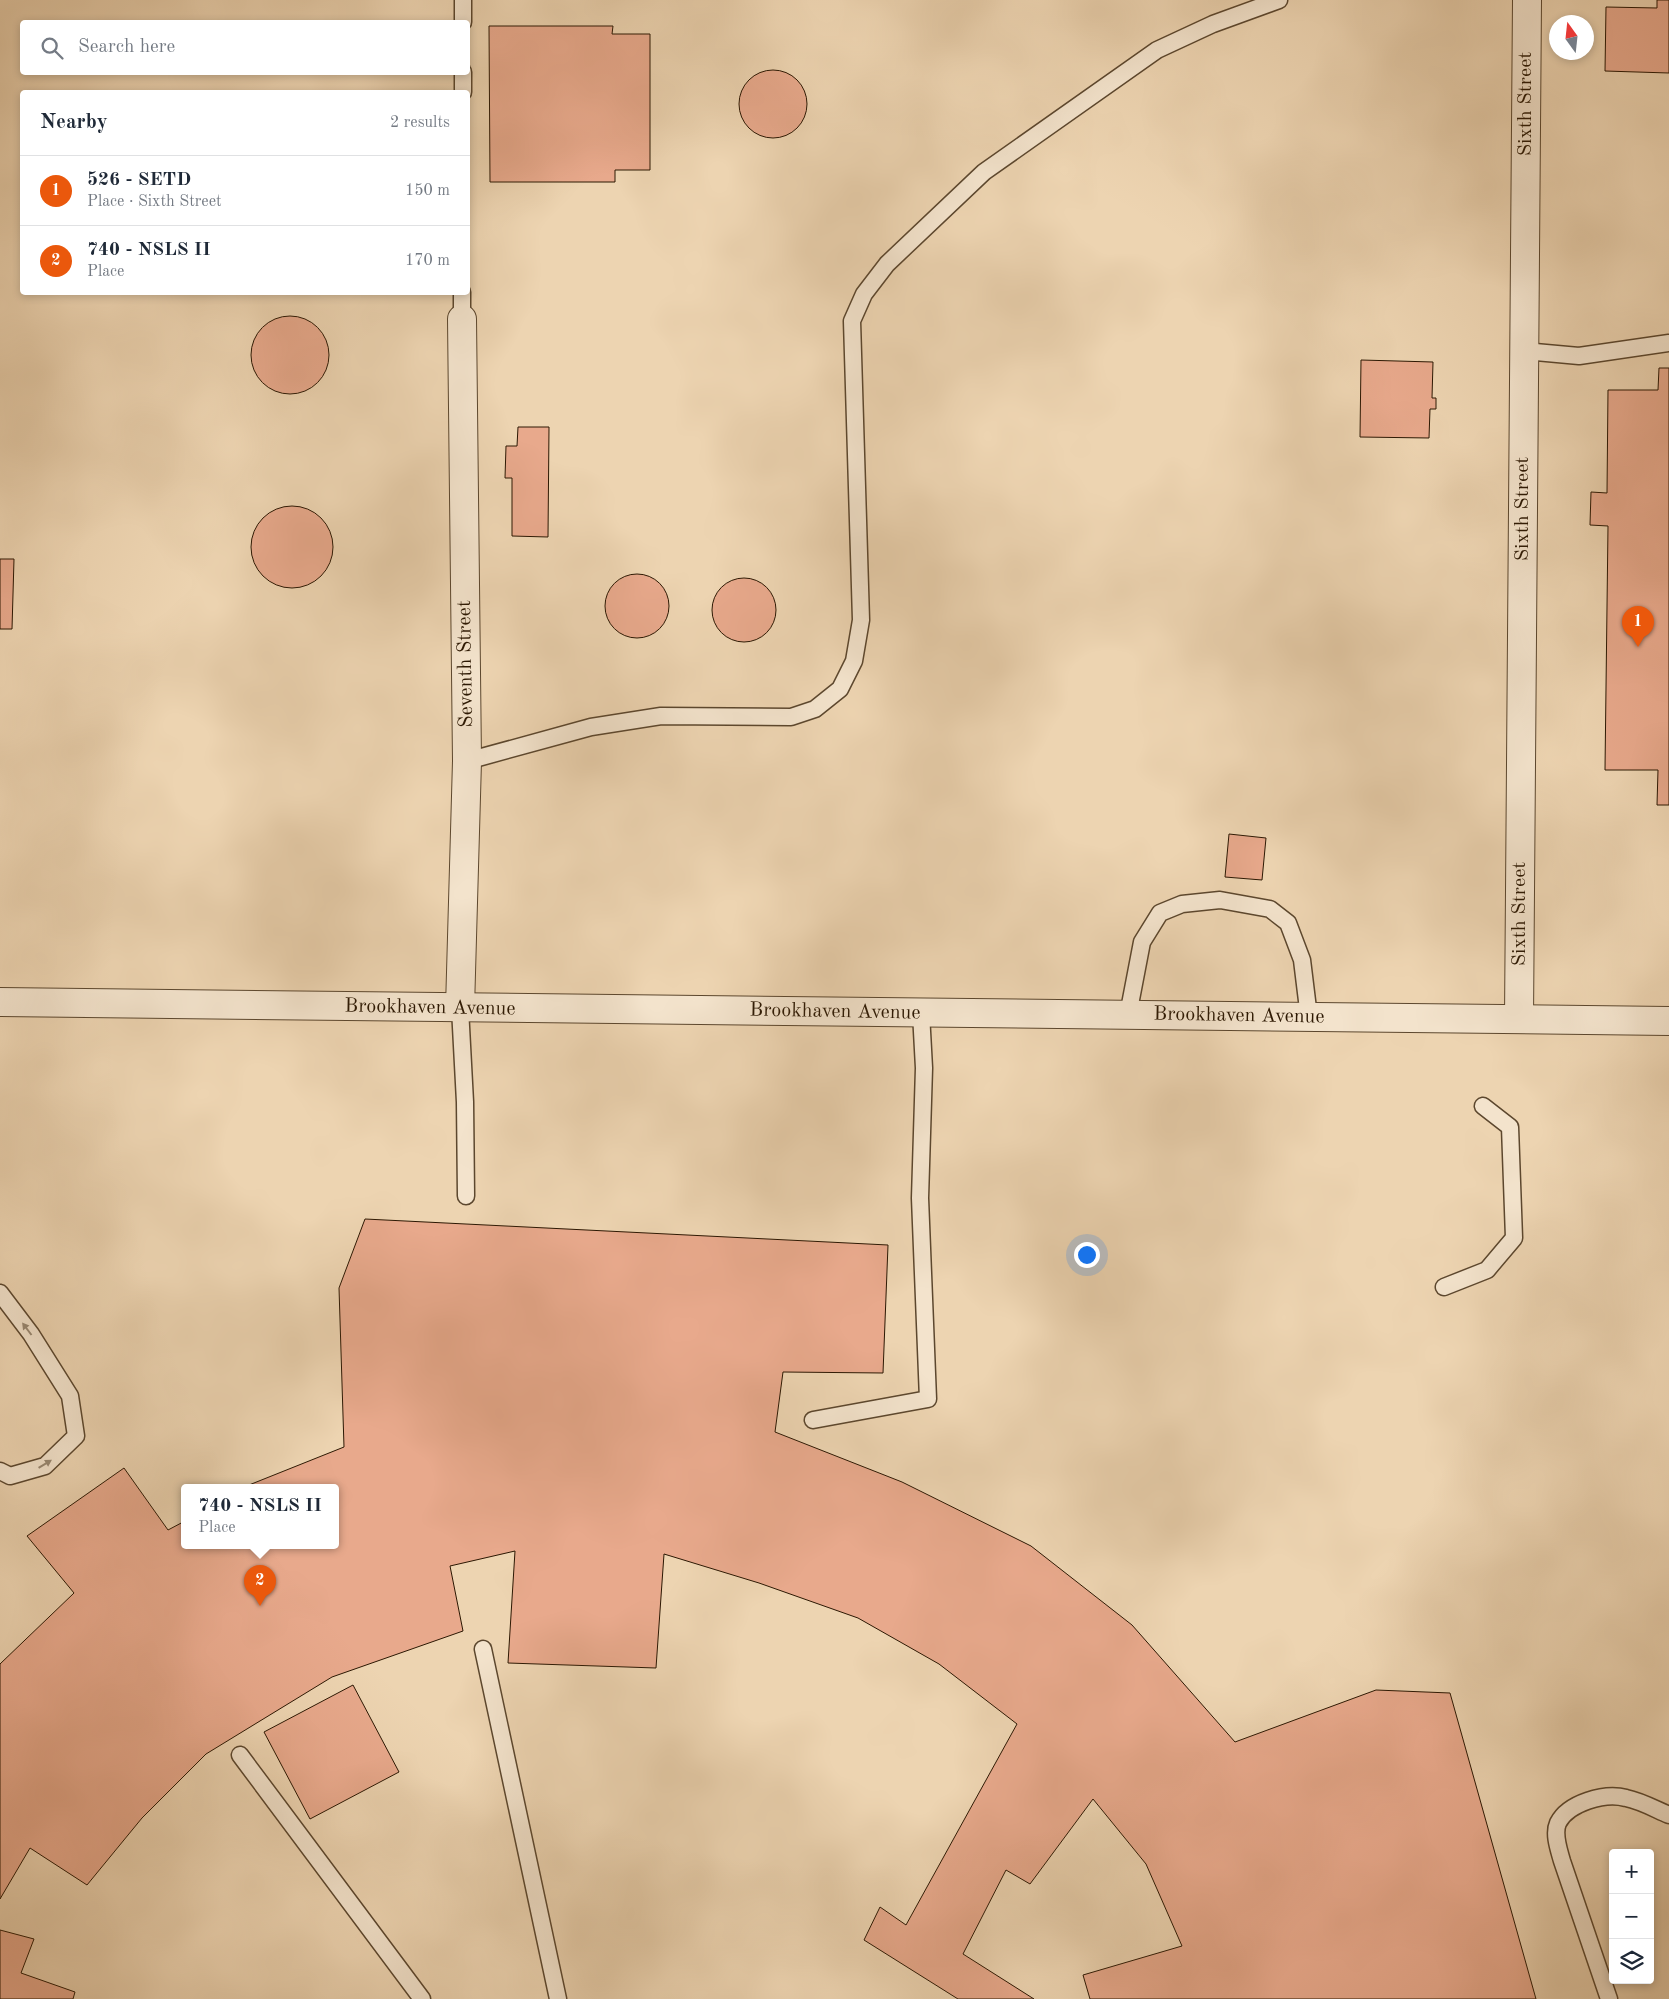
<!DOCTYPE html>
<html lang="en">
<head>
<meta charset="utf-8">
<style>
	body { margin:0; font-family:"Old Standard TT",serif; background:#f6f6f7; color:#1f2937 }
	.controls { position:absolute; right:15px; bottom:15px; display:grid; overflow:hidden; border-radius:5px; box-shadow:0 2px 8px #0003 }
	.controls button { width:45px; height:45px; display:grid; place-items:center; padding:0; border:0; border-bottom:1px solid #e0e1e3; background:#fff; color:#1f2937; font:25px sans-serif }
	.compass { position:absolute; left:1549px; top:15px; width:45px; height:45px; border-radius:50%; background:#fff; box-shadow:0 2px 8px #0003; rotate:345deg }
	.you { position:absolute; left:1086px; top:1254px; width:18px; height:18px; margin:-12px; border:4px solid #fff; border-radius:50%; background:#1a73e8; box-shadow:0 0 0 8px #1a73e833 }
	.badge { display:grid; place-items:center; width:32px; height:32px; border-radius:50%; background:#ea580c; color:#fff; font-size:16px; font-weight:700 }
	.pin { position:absolute; translate:-50% -41px; filter:drop-shadow(0 1px 2px #0008) }
	.pin::after { content:''; position:absolute; top:26px; width:18px; height:15px; background:inherit; clip-path:polygon(0 0,100% 0,50% 100%) }
	.popup { position:absolute; left:181px; top:1484px; width:158px; height:65px; box-sizing:border-box; display:grid; place-content:center; border-radius:5px; background:#fff; filter:drop-shadow(0 1px 4px #0005); font-size:16px; white-space:nowrap; color:#747a83 }
	.popup b { font-size:19px; color:#1f2937 }
	.popup::after { content:''; position:absolute; left:50%; top:100%; margin-left:-10px; border:10px solid transparent; border-top-color:#fff }
	.list { margin:0; padding:0; list-style:none }
	h2 { display:flex; justify-content:space-between; align-items:center; height:65px; margin:0; padding:0 20px; font-size:21px }
	h2 small { font-size:16px; font-weight:400; color:#747a83 }
	.list li { display:grid; grid-template-columns:32px 1fr auto; gap:15px; align-items:center; box-sizing:border-box; height:70px; padding:0 20px; border-top:1px solid #e0e1e3 }
	.list b { display:block; font-size:19px; white-space:nowrap }
	.list p { margin:0; font-size:16px; white-space:nowrap; color:#747a83 }
	.list em { font-size:16px; font-style:normal; color:#747a83 }
	.icon { flex:none; width:28px; height:28px; fill:none; stroke:currentColor; stroke-width:2; stroke-linecap:round; stroke-linejoin:round }
	.map { position:relative; flex:none; width:1669px; height:1999px; overflow:hidden }
	.search { position:absolute; background:#fff; box-shadow:0 2px 8px #0003; left:20px; top:20px; width:450px; height:55px; display:flex; align-items:center; gap:12px; box-sizing:border-box; padding:0 18px; border-radius:5px; color:#747a83; font-size:19px }
	.panel { position:absolute; background:#fff; box-shadow:0 2px 8px #0003; left:20px; top:90px; width:450px; height:205px; border-radius:5px }
	.map>svg:first-child { display:block }
</style>
</head>
<body>
<div class="map">
<svg width="1669" height="1999" viewBox="0 0 1669 1999">
	<rect width="100%" height="100%" fill="#edd4b1"/>
	<filter id="stains"><feTurbulence type="fractalNoise" baseFrequency=".004" numOctaves="4"/><feColorMatrix values="0 0 0 0 .2 0 0 0 0 .09 0 0 0 0 .02 0 0 0 .5 -.17"/></filter>
	<radialGradient id="worn" r=".72"><stop offset=".6" stop-color="#630" stop-opacity="0"/><stop offset="1" stop-color="#630" stop-opacity=".3"/></radialGradient>
	<g fill="#e8a98c" stroke="#2c1803">
		<path d="M 1657,0 L 1669,0 L 1669,73 L 1605,71 L 1606,7 L 1657,8 Z"/>
		<path d="M 489,26 L 613,26 L 612,34 L 650,34 L 650,170 L 615,170 L 615,182 L 490,182 Z"/>
		<circle cx="773" cy="104" r="34"/>
		<circle cx="290" cy="355" r="39"/>
		<path d="M 1361,360 L 1433,362 L 1432,398 L 1436,398 L 1436,409 L 1430,409 L 1429,438 L 1360,437 Z"/>
		<path d="M 1659,368 L 1669,368 L 1669,805 L 1657,805 L 1658,770 L 1605,770 L 1608,526 L 1590,525 L 1591,492 L 1607,493 L 1608,390 L 1658,390 Z"/>
		<path d="M 518,427 L 549,427 L 548,537 L 512,536 L 512,478 L 505,478 L 506,446 L 517,446 Z"/>
		<circle cx="292" cy="547" r="41"/>
		<path d="M 0,559 L 14,559 L 12,629 L 0,629 Z"/>
		<circle cx="637" cy="606" r="32"/>
		<circle cx="744" cy="610" r="32"/>
		<path d="M 1229,834 L 1266,838 L 1262,880 L 1225,877 Z"/>
		<path d="M 365,1219 L 888,1245 L 883,1373 L 783,1372 L 775,1432 L 902,1482 L 1031,1546 L 1132,1625 L 1235,1742 L 1376,1690 L 1450,1693 L 1536,1999 L 1090,1999 L 1083,1975 L 1182,1946 L 1146,1864 L 1093,1799 L 1030,1884 L 1006,1870 L 963,1954 L 1034,1999 L 958,1999 L 864,1940 L 880,1907 L 906,1925 L 1017,1724 L 939,1664 L 858,1618 L 759,1583 L 664,1554 L 656,1668 L 508,1663 L 515,1551 L 450,1566 L 463,1631 L 332,1677 L 206,1754 L 142,1818 L 87,1885 L 30,1848 L 0,1899 L 0,1664 L 74,1593 L 27,1536 L 124,1468 L 168,1530 L 185,1521 L 185,1545 L 335,1545 L 335,1487 L 244,1487 L 344,1447 L 339,1288 Z"/>
		<path d="M 353,1685 L 399,1772 L 310,1819 L 264,1732 Z"/>
		<path d="M 0,1930 L 34,1939 L 21,1973 L 75,1992 L 73,1999 L 0,1999 Z"/>
	</g>
	<g fill="none" stroke-linecap="round" stroke-linejoin="round">
		<g stroke="#5c472e" stroke-width="19">
			<g id="service">
				<path d="M 463,22 L 463,0"/>
				<path d="M 463,92 L 463,72"/>
				<path d="M 462,319 L 462,292"/>
				<path d="M 1524,351 L 1579,356 L 1669,343"/>
				<path d="M 467,761 L 591,727 L 661,716 L 791,717 L 815,709 L 840,689 L 854,661 L 861,620 L 852,321 L 864,294 L 887,264 L 984,172 L 1157,50 L 1213,24 L 1279,0"/>
				<path d="M 460,1008 L 465,1102 L 466,1196"/>
				<path d="M 1128,1015 L 1142,942 L 1160,913 L 1182,904 L 1220,900 L 1270,909 L 1288,923 L 1302,960 L 1309,1017"/>
				<path d="M 1444,1287 L 1487,1270 L 1514,1238 L 1510,1127 L 1483,1106"/>
				<path d="M 0,1293 L 31,1334 L 70,1396 L 76,1436 L 45,1466 L 10,1476 L 0,1471"/>
				<path d="M 813,1420 L 928,1399 L 920,1198 L 924,1068 L 921,1013"/>
				<path d="M 483,1649 L 558,1999"/>
				<path d="M 240,1755 L 422,1999"/>
				<path d="M 1609,1999 L 1562,1861 C 1559,1850 1553,1834 1558,1823 C 1568,1803 1605,1792 1626,1798 C 1641,1801 1655,1809 1669,1815"/>
			</g>
		</g>
		<g stroke="#5c472e" stroke-width="30">
			<g id="minor">
				<path d="M 0,1002 L 1669,1021"/>
				<path d="M 460,1008 L 467,761 L 462,319"/>
				<path d="M 1519,1019 L 1527,0"/>
			</g>
		</g>
		<use href="#service" stroke="#f3e3cc" stroke-width="16"/>
		<use href="#minor" stroke="#f3e3cc" stroke-width="28"/>
	</g>
	<defs><path id="oneway-solid" d="M-6-.8H1V-3.2L6.5 0L1 3.2V.8H-6Z" transform="scale(1.25)"/></defs>
	<g fill="#998872">
		<use href="#oneway-solid" transform="translate(27 1329) rotate(-127)"/>
		<use href="#oneway-solid" transform="translate(45 1464) rotate(-31)"/>
	</g>
	<g text-anchor="middle" dominant-baseline="central" stroke-width="4.5" stroke-linejoin="round" paint-order="stroke">
		<g font-size="20" fill="#2c1803" stroke="#f3e3cc">
			<text transform="translate(1526 104) rotate(-90)">Sixth Street</text>
			<text transform="translate(1523 509) rotate(-90)">Sixth Street</text>
			<text transform="translate(466 664) rotate(-91)">Seventh Street</text>
			<text transform="translate(1520 914) rotate(-90)">Sixth Street</text>
			<text transform="translate(430 1008) rotate(1)">Brookhaven Avenue</text>
			<text transform="translate(835 1012) rotate(1)">Brookhaven Avenue</text>
			<text transform="translate(1239 1016) rotate(1)">Brookhaven Avenue</text>
		</g>
	</g>
	<rect width="100%" height="100%" filter="url(#stains)"/>
	<rect width="100%" height="100%" fill="url(#worn)"/>
</svg>
<div class="controls">
<button>+</button>
<button>−</button>
<button><svg class="icon" aria-label="layers" viewBox="0 0 24 24"><path d="M12 4l9 5-9 5-9-5zM3 14l9 5 9-5"/></svg></button>
</div>
<svg class="compass" viewBox="-18 -18 36 36"><path d="M0-13l5 13h-10z" fill="#e53935"/><path d="M0 13l5-13h-10z" fill="#747a83"/></svg>
<div class="you"></div>
<div class="pin badge" style="left:1638px;top:647px">1</div>
<div class="pin badge" style="left:260px;top:1606px">2</div>
<div class="popup"><b>740 - NSLS II</b>Place</div>
<div class="search"><svg class="icon" aria-label="search" viewBox="0 0 24 24"><circle cx="10" cy="10" r="6"/><path d="M15 15l6 6"/></svg>Search here</div>
<section class="panel">
<h2>Nearby<small>2 results</small></h2>
<ul class="list">
<li><span class="badge">1</span><div><b>526 - SETD</b><p>Place · Sixth Street</p></div><em>150 m</em></li>
<li><span class="badge">2</span><div><b>740 - NSLS II</b><p>Place</p></div><em>170 m</em></li>
</ul>
</section>
</div>
</body>
</html>
